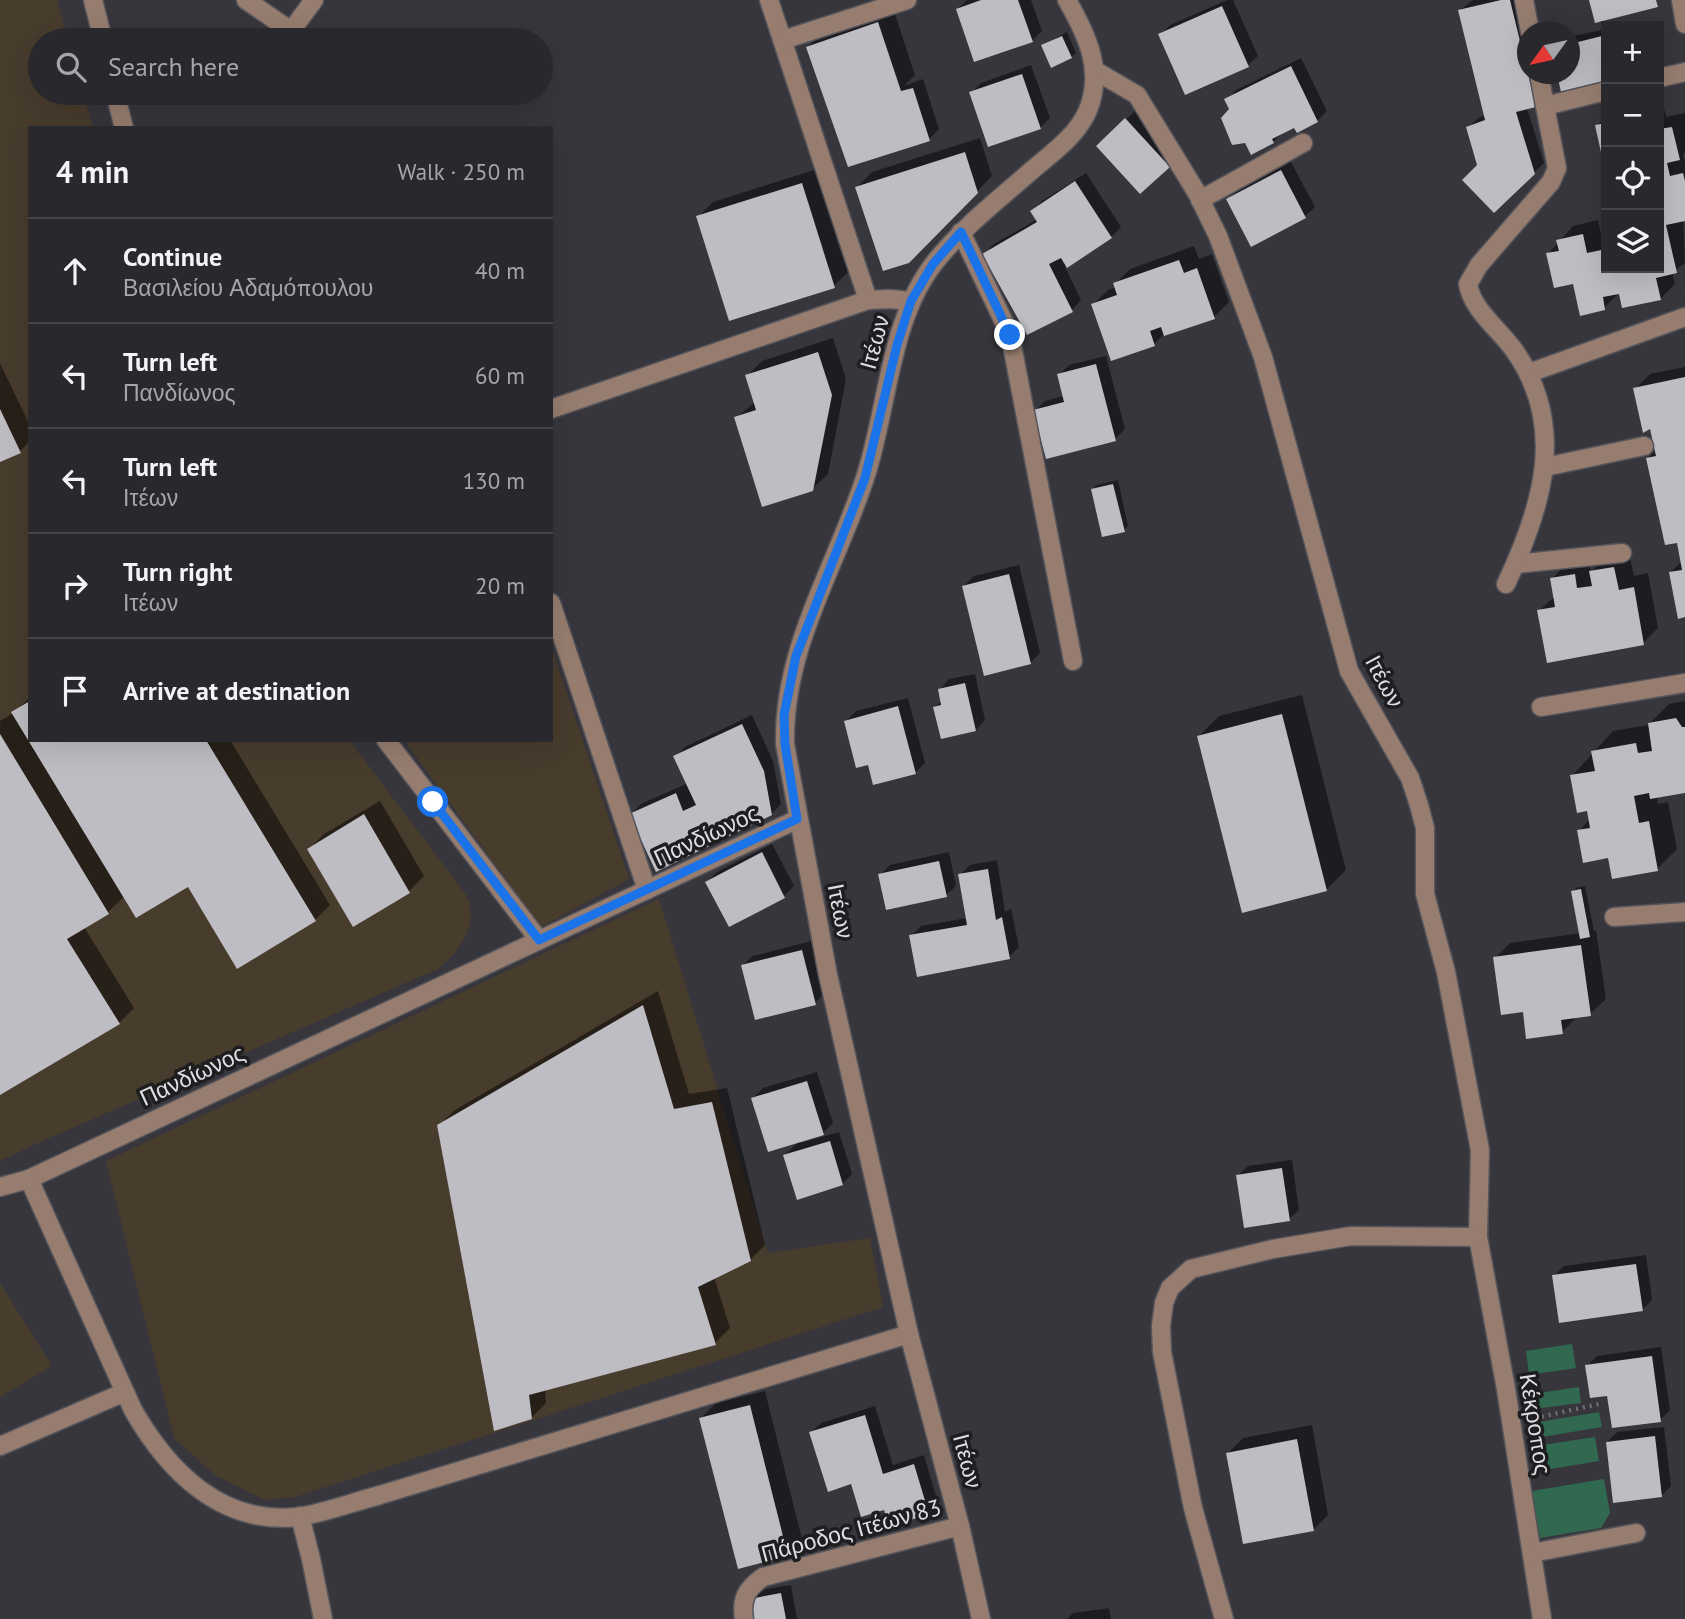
<!DOCTYPE html>
<html lang="en">
<head>
<meta charset="utf-8">
<style>
	body { margin:0; font-family:"PT Sans",sans-serif; background:#313035; color:#f1f3f6 }
	.controls { position:absolute; right:21px; top:21px; display:grid; overflow:hidden; border-radius:0px; box-shadow:0 7px 28px #0002 }
	.controls button { width:63px; height:63px; display:grid; place-items:center; padding:0; border:0; border-bottom:2px solid #454449; background:#29282d; color:#f1f3f6; font:35px sans-serif }
	.compass { position:absolute; left:1517px; top:21px; width:63px; height:63px; border-radius:50%; background:#29282d; box-shadow:0 7px 28px #0002; rotate:237deg }
	.stop { position:absolute; width:21px; height:21px; margin:-16px; border:5px solid #1a73e8; border-radius:50%; background:#fff }
	.stop.end { background:#1a73e8; border-color:#fff; box-shadow:0 2px 7px #0008 }
	.list { margin:0; padding:0; list-style:none }
	h2 { display:flex; justify-content:space-between; align-items:center; height:91px; margin:0; padding:0 28px; font-size:30px }
	h2 small { font-size:23px; font-weight:400; color:#a5a6aa }
	.list li { display:grid; grid-template-columns:46px 1fr auto; gap:21px; align-items:center; box-sizing:border-box; height:105px; padding:0 28px; border-top:2px solid #454449 }
	.list b { display:block; font-size:26px; white-space:nowrap }
	.list p { margin:0; font-size:23px; white-space:nowrap; color:#a5a6aa }
	.list em { font-size:23px; font-style:normal; color:#a5a6aa }
	.icon { flex:none; width:38px; height:38px; fill:none; stroke:currentColor; stroke-width:2; stroke-linecap:round; stroke-linejoin:round }
	.map { position:relative; flex:none; width:1685px; height:1619px; overflow:hidden }
	.search { position:absolute; background:#29282d; box-shadow:0 7px 28px #0002; left:28px; top:28px; width:525px; height:77px; display:flex; align-items:center; gap:18px; box-sizing:border-box; padding:0 24px; border-radius:38px; color:#a5a6aa; font-size:26px }
	.panel { position:absolute; background:#29282d; box-shadow:0 7px 28px #0002; left:28px; top:126px; width:525px; height:616px; border-radius:0px }
	.map>svg:first-child { display:block }
</style>
</head>
<body>
<div class="map">
<svg width="1685" height="1619" viewBox="0 0 1685 1619">
	<rect width="100%" height="100%" fill="#37363c"/>
	<g fill="#483c2d">
		<path d="M 0,0 L 57,0 L 68,40 L 40,40 L 40,93 L 83,93 L 93,128 L 30,128 L 30,740 L 349,740 L 465,893 L 470,904 L 471,922 L 466,936 L 454,954 L 438,969 L 40,1142 L 0,1161 Z"/>
		<path d="M 551,646 L 629,879 L 541,927 L 404,740 L 551,740 Z"/>
		<path d="M 659,899 L 768,1253 L 870,1238 L 883,1307 L 295,1497 L 265,1500 L 215,1475 L 174,1438 L 106,1161 Z"/>
		<path d="M 0,1283 L 52,1366 L 0,1397 Z"/>
	</g>
	<g fill="#306850">
		<path d="M 1572,1344 L 1576,1368 L 1529,1375 L 1526,1351 Z"/>
		<path d="M 1579,1387 L 1581,1403 L 1534,1409 L 1532,1394 Z"/>
		<path d="M 1599,1412 L 1602,1427 L 1536,1438 L 1533,1423 Z"/>
		<path d="M 1595,1437 L 1599,1461 L 1533,1472 L 1529,1447 Z"/>
		<path d="M 1604,1479 L 1610,1513 L 1601,1528 L 1540,1538 L 1532,1491 Z"/>
	</g>
	<g fill="#0007">
		<path d="M 967,0 L 1031,0 L 1042,31 L 1032,41 L 958,9 Z"/>
		<path d="M 1227,0 L 1233,0 L 1258,56 L 1248,65 L 1160,35 L 1170,25 Z"/>
		<path d="M 1473,0 L 1521,0 L 1528,32 L 1528,74 L 1539,74 L 1545,96 L 1535,106 L 1527,108 L 1544,163 L 1494,211 L 1468,128 L 1478,118 L 1485,115 L 1460,10 Z"/>
		<path d="M 893,8 L 915,75 L 904,86 L 923,79 L 939,129 L 929,139 L 808,47 L 823,32 Z"/>
		<path d="M 1606,29 L 1606,80 L 1562,90 L 1558,74 L 1570,74 L 1570,37 Z"/>
		<path d="M 1067,32 L 1076,53 L 1071,57 L 1043,45 Z"/>
		<path d="M 1301,58 L 1327,111 L 1317,121 L 1295,125 L 1283,132 L 1273,142 L 1227,100 L 1236,90 Z"/>
		<path d="M 1031,65 L 1050,118 L 1040,128 L 971,93 L 981,83 Z"/>
		<path d="M 1662,100 L 1666,117 L 1685,113 L 1685,152 L 1683,155 L 1685,162 L 1685,219 L 1683,219 L 1685,263 L 1672,272 L 1675,284 L 1660,299 L 1620,292 L 1604,308 L 1574,282 L 1548,254 L 1573,226 L 1598,220 L 1602,239 L 1606,238 L 1606,268 L 1659,268 L 1659,101 Z"/>
		<path d="M 1136,110 L 1178,156 L 1169,166 L 1098,146 Z"/>
		<path d="M 1606,116 L 1606,163 L 1605,164 L 1597,126 Z"/>
		<path d="M 980,138 L 992,176 L 908,262 L 857,187 L 872,172 Z"/>
		<path d="M 1291,162 L 1315,207 L 1305,216 L 1228,200 L 1238,190 Z"/>
		<path d="M 817,169 L 849,271 L 834,286 L 698,217 L 713,202 Z"/>
		<path d="M 1086,173 L 1121,227 L 1111,237 L 1065,267 L 1081,300 L 1072,310 L 984,254 L 994,244 L 1038,219 L 1032,211 L 1042,201 Z"/>
		<path d="M 1194,246 L 1199,259 L 1212,254 L 1229,302 L 1214,317 L 1164,334 L 1154,344 L 1112,359 L 1093,305 L 1108,290 L 1116,287 L 1115,284 L 1130,269 Z"/>
		<path d="M 833,338 L 846,379 L 828,474 L 812,489 L 736,418 L 755,402 L 747,376 L 762,361 Z"/>
		<path d="M 1106,356 L 1125,429 L 1115,439 L 1035,411 L 1045,401 L 1064,396 L 1059,375 L 1069,365 Z"/>
		<path d="M 0,363 L 30,426 L 30,441 L 20,451 L 0,460 Z"/>
		<path d="M 1685,367 L 1685,616 L 1671,572 L 1682,561 L 1678,541 L 1648,458 L 1656,450 L 1651,426 L 1635,389 L 1650,374 Z"/>
		<path d="M 1118,480 L 1128,526 L 1124,530 L 1093,489 L 1097,485 Z"/>
		<path d="M 1629,553 L 1634,576 L 1648,573 L 1658,628 L 1643,643 L 1539,611 L 1555,596 L 1552,579 L 1567,563 L 1589,560 L 1591,572 L 1606,556 Z"/>
		<path d="M 1019,565 L 1040,653 L 1030,663 L 964,586 L 974,576 Z"/>
		<path d="M 975,674 L 985,720 L 976,730 L 935,707 L 942,700 L 940,689 L 949,679 Z"/>
		<path d="M 1302,695 L 1346,870 L 1326,890 L 1199,736 L 1219,716 Z"/>
		<path d="M 30,697 L 30,740 L 230,740 L 330,905 L 315,920 L 189,885 L 125,896 L 108,912 L 84,927 L 134,1008 L 119,1023 L 0,1093 L 0,721 L 14,713 Z"/>
		<path d="M 908,698 L 925,763 L 915,773 L 870,763 L 846,721 L 856,711 Z"/>
		<path d="M 1685,701 L 1685,791 L 1657,796 L 1658,804 L 1668,802 L 1677,849 L 1657,869 L 1609,856 L 1579,831 L 1590,819 L 1572,776 L 1613,731 L 1648,725 L 1669,704 Z"/>
		<path d="M 752,715 L 773,761 L 781,804 L 771,814 L 631,814 L 641,804 L 688,783 L 675,757 L 685,747 Z"/>
		<path d="M 380,801 L 424,876 L 409,891 L 353,924 L 309,849 L 324,834 Z"/>
		<path d="M 772,844 L 794,886 L 784,896 L 707,882 L 717,872 Z"/>
		<path d="M 949,852 L 956,886 L 946,895 L 880,875 L 890,865 Z"/>
		<path d="M 997,860 L 1005,912 L 1011,909 L 1019,947 L 1009,957 L 911,936 L 921,926 L 967,918 L 960,875 L 970,865 Z"/>
		<path d="M 1585,886 L 1594,931 L 1596,930 L 1606,999 L 1590,1014 L 1577,1017 L 1562,1032 L 1524,1010 L 1495,958 L 1510,943 L 1581,933 L 1573,891 L 1578,887 Z"/>
		<path d="M 811,941 L 825,993 L 815,1003 L 743,965 L 753,956 Z"/>
		<path d="M 658,991 L 689,1094 L 727,1088 L 765,1245 L 750,1260 L 714,1277 L 730,1328 L 715,1343 L 545,1389 L 546,1403 L 531,1418 L 439,1125 L 455,1110 Z"/>
		<path d="M 817,1072 L 833,1123 L 823,1133 L 800,1140 L 801,1143 L 839,1132 L 852,1174 L 842,1184 L 785,1155 L 800,1140 L 753,1098 L 763,1088 Z"/>
		<path d="M 1292,1160 L 1299,1210 L 1289,1219 L 1238,1176 L 1248,1166 Z"/>
		<path d="M 1646,1255 L 1652,1300 L 1642,1310 L 1554,1276 L 1564,1266 Z"/>
		<path d="M 1661,1347 L 1670,1410 L 1660,1420 L 1608,1394 L 1587,1366 L 1597,1356 Z"/>
		<path d="M 765,1391 L 802,1539 L 787,1554 L 701,1418 L 716,1403 Z"/>
		<path d="M 875,1406 L 893,1465 L 924,1455 L 938,1503 L 928,1513 L 885,1508 L 852,1482 L 811,1432 L 821,1423 Z"/>
		<path d="M 1312,1425 L 1328,1515 L 1313,1530 L 1228,1453 L 1243,1438 Z"/>
		<path d="M 1664,1427 L 1671,1486 L 1661,1496 L 1607,1442 L 1617,1432 Z"/>
		<path d="M 791,1585 L 797,1619 L 749,1619 L 746,1601 L 756,1591 Z"/>
		<path d="M 1109,1608 L 1111,1619 L 1067,1619 L 1073,1613 Z"/>
	</g>
	<g fill="#bebdc4">
		<path d="M 981,0 L 1018,0 L 1033,42 L 974,62 L 956,9 Z"/>
		<path d="M 1501,0 L 1510,0 L 1536,107 L 1516,112 L 1535,174 L 1494,213 L 1462,180 L 1477,165 L 1466,127 L 1485,120 L 1458,10 Z"/>
		<path d="M 1589,0 L 1656,0 L 1658,7 L 1595,23 Z"/>
		<path d="M 1222,6 L 1249,67 L 1185,95 L 1158,34 Z"/>
		<path d="M 878,22 L 901,91 L 913,88 L 930,141 L 848,167 L 806,47 Z"/>
		<path d="M 1606,35 L 1606,82 L 1561,92 L 1557,74 L 1570,74 L 1570,44 Z"/>
		<path d="M 1062,36 L 1072,58 L 1051,68 L 1041,45 Z"/>
		<path d="M 1291,66 L 1318,122 L 1297,133 L 1294,128 L 1272,139 L 1274,143 L 1251,155 L 1245,143 L 1232,145 L 1221,118 L 1229,109 L 1224,99 Z"/>
		<path d="M 1022,74 L 1041,129 L 988,147 L 969,92 Z"/>
		<path d="M 1125,118 L 1170,167 L 1140,194 L 1096,146 Z"/>
		<path d="M 1606,123 L 1606,165 L 1604,166 L 1595,125 Z"/>
		<path d="M 1672,127 L 1680,160 L 1667,163 L 1670,176 L 1683,173 L 1685,181 L 1685,221 L 1666,225 L 1677,273 L 1656,278 L 1661,300 L 1622,308 L 1619,294 L 1603,297 L 1605,310 L 1580,316 L 1573,284 L 1554,288 L 1546,253 L 1559,251 L 1556,240 L 1583,234 L 1587,253 L 1606,249 L 1606,268 L 1659,268 L 1659,129 Z"/>
		<path d="M 965,152 L 978,193 L 909,263 L 883,271 L 855,187 Z"/>
		<path d="M 1281,170 L 1306,218 L 1251,247 L 1226,199 Z"/>
		<path d="M 1075,181 L 1112,238 L 1067,268 L 1061,258 L 1049,264 L 1073,312 L 1027,335 L 982,254 L 1037,222 L 1030,211 Z"/>
		<path d="M 802,183 L 835,288 L 729,321 L 696,216 Z"/>
		<path d="M 1179,260 L 1184,273 L 1197,268 L 1215,319 L 1164,336 L 1161,327 L 1150,331 L 1155,346 L 1111,361 L 1091,304 L 1117,295 L 1113,283 Z"/>
		<path d="M 818,352 L 832,395 L 813,491 L 762,507 L 734,417 L 756,410 L 745,375 Z"/>
		<path d="M 1096,364 L 1116,441 L 1046,459 L 1033,410 L 1064,402 L 1057,374 Z"/>
		<path d="M 1685,377 L 1685,617 L 1678,619 L 1669,572 L 1682,570 L 1677,543 L 1665,545 L 1646,458 L 1656,456 L 1650,429 L 1643,433 L 1633,388 Z"/>
		<path d="M 0,409 L 21,453 L 0,462 Z"/>
		<path d="M 1113,484 L 1125,532 L 1102,537 L 1091,489 Z"/>
		<path d="M 1614,567 L 1619,590 L 1634,587 L 1644,645 L 1547,663 L 1537,610 L 1555,607 L 1550,578 L 1575,574 L 1577,588 L 1592,586 L 1589,571 Z"/>
		<path d="M 1009,574 L 1031,664 L 984,676 L 962,586 Z"/>
		<path d="M 965,683 L 976,731 L 941,739 L 933,707 L 941,705 L 938,689 Z"/>
		<path d="M 30,701 L 30,740 L 206,740 L 316,921 L 237,969 L 188,887 L 136,918 L 11,712 Z"/>
		<path d="M 898,706 L 916,774 L 873,785 L 868,765 L 856,768 L 844,721 Z"/>
		<path d="M 1282,714 L 1327,891 L 1242,913 L 1197,736 Z"/>
		<path d="M 1676,718 L 1682,727 L 1685,727 L 1685,793 L 1650,799 L 1649,793 L 1634,796 L 1639,823 L 1649,821 L 1658,871 L 1612,879 L 1608,858 L 1583,863 L 1577,830 L 1590,828 L 1587,811 L 1577,813 L 1570,775 L 1595,771 L 1591,751 L 1636,743 L 1638,753 L 1652,751 L 1648,723 Z"/>
		<path d="M 742,724 L 764,771 L 772,815 L 656,872 L 629,814 L 676,793 L 683,811 L 696,805 L 673,756 Z"/>
		<path d="M 0,734 L 109,914 L 67,939 L 120,1024 L 0,1095 Z"/>
		<path d="M 364,814 L 410,893 L 353,927 L 307,849 Z"/>
		<path d="M 762,852 L 785,898 L 729,927 L 705,882 Z"/>
		<path d="M 939,861 L 947,897 L 886,910 L 878,874 Z"/>
		<path d="M 988,869 L 996,920 L 1002,917 L 1010,959 L 917,977 L 909,935 L 967,925 L 958,874 Z"/>
		<path d="M 1581,889 L 1590,937 L 1580,939 L 1571,891 Z"/>
		<path d="M 1581,945 L 1591,1016 L 1561,1020 L 1563,1034 L 1526,1039 L 1523,1012 L 1501,1015 L 1493,957 Z"/>
		<path d="M 802,950 L 816,1005 L 755,1020 L 741,965 Z"/>
		<path d="M 643,1005 L 674,1109 L 712,1102 L 751,1261 L 698,1287 L 716,1345 L 529,1395 L 532,1419 L 494,1431 L 437,1125 Z"/>
		<path d="M 807,1081 L 824,1135 L 768,1152 L 751,1098 Z"/>
		<path d="M 830,1141 L 843,1185 L 797,1200 L 783,1155 Z"/>
		<path d="M 1282,1168 L 1290,1221 L 1244,1228 L 1236,1175 Z"/>
		<path d="M 1636,1264 L 1643,1311 L 1559,1323 L 1552,1275 Z"/>
		<path d="M 1652,1356 L 1661,1422 L 1612,1428 L 1607,1396 L 1590,1398 L 1585,1365 Z"/>
		<path d="M 750,1405 L 788,1556 L 738,1569 L 699,1418 Z"/>
		<path d="M 865,1415 L 883,1474 L 914,1464 L 929,1514 L 889,1527 L 884,1510 L 861,1517 L 851,1484 L 828,1492 L 809,1432 Z"/>
		<path d="M 1655,1436 L 1662,1497 L 1613,1503 L 1606,1442 Z"/>
		<path d="M 1297,1439 L 1314,1531 L 1243,1544 L 1226,1453 Z"/>
		<path d="M 781,1593 L 786,1619 L 748,1619 L 744,1600 Z"/>
	</g>
	<g fill="none" stroke-linecap="round" stroke-linejoin="round">
		<g stroke="#55545a" stroke-width="21">
			<g id="minor">
				<path d="M 93,0 L 103,40"/>
				<path d="M 246,0 L 291,31 L 314,0"/>
				<path d="M 769,0 L 868,300"/>
				<path d="M 1524,0 L 1530,32"/>
				<path d="M 1681,0 L 1685,24"/>
				<path d="M 783,40 L 907,0"/>
				<path d="M 1094,70 L 1137,95 L 1197,193 L 1218,236 L 1263,357 L 1349,671 L 1410,778 L 1419,805 L 1425,828 L 1425,894 L 1446,972 L 1480,1150 L 1478,1237 L 1506,1389 L 1542,1619"/>
				<path d="M 1539,74 L 1545,106 L 1606,91"/>
				<path d="M 1659,78 L 1685,72"/>
				<path d="M 115,93 L 124,128"/>
				<path d="M 1200,200 L 1303,143"/>
				<path d="M 961,232 L 1010,335 L 1073,661"/>
				<path d="M 1529,373 L 1685,317"/>
				<path d="M 551,409 L 868,300 L 890,299 L 911,301"/>
				<path d="M 1545,467 L 1644,446"/>
				<path d="M 1516,564 L 1622,553"/>
				<path d="M 1506,584 C 1542,508 1568,426 1514,350 C 1500,330 1472,310 1468,284 L 1479,265 L 1551,182 L 1557,168 L 1545,106"/>
				<path d="M 551,603 L 647,890"/>
				<path d="M 1541,707 L 1685,683"/>
				<path d="M 386,740 L 539,940"/>
				<path d="M 798,819 L 29,1179 L 133,1410 C 168,1471 221,1525 297,1517 C 325,1513 353,1502 380,1495 L 909,1334"/>
				<path d="M 1614,917 L 1685,912"/>
				<path d="M 0,1187 L 29,1179"/>
				<path d="M 0,1446 L 125,1392"/>
				<path d="M 300,1516 L 311,1559 L 323,1619"/>
				<path d="M 1532,1553 L 1636,1533"/>
				<path d="M 744,1619 C 741,1599 746,1589 763,1577 L 960,1526"/>
				<path d="M 981,1619 L 960,1526 L 909,1334 L 828,975 L 785,744 C 783,647 836,567 865,478 C 888,409 889,320 935,262 C 962,228 998,200 1031,171 C 1052,153 1077,136 1088,110 C 1104,70 1087,35 1067,0"/>
				<path d="M 1224,1619 L 1193,1508 L 1162,1352 L 1161,1326 L 1164,1303 L 1170,1288 L 1191,1269 L 1273,1249 L 1351,1236 L 1478,1237"/>
			</g>
		</g>
		<path stroke="#717075" stroke-width="4.5" stroke-dasharray="2 5" stroke-linecap="butt" d="M 1535,1418 L 1599,1404"/>
		<use href="#minor" stroke="#967d6f" stroke-width="18"/>
	</g>
	<g fill="none" stroke-linecap="round" stroke-linejoin="round">
		<path stroke="#1a73e8" stroke-width="9" d="M 433,802 L 539,940 L 797,819 L 785,744 L 784,715 L 796,656 L 865,478 L 897,345 L 911,301 L 933,264 L 961,232 L 1010,335"/>
	</g>
	<g text-anchor="middle" dominant-baseline="central" stroke-width="7" stroke-linejoin="round" paint-order="stroke">
		<g font-size="23" fill="#dedde1" stroke="#1e1e20">
			<text transform="translate(874 342) rotate(-75)">Ιτέων</text>
			<text transform="translate(1385 681) rotate(62)">Ιτέων</text>
			<text transform="translate(706 835) rotate(-25)">Πανδίωνος</text>
			<text transform="translate(841 911) rotate(79)">Ιτέων</text>
			<text transform="translate(192 1075) rotate(-25)">Πανδίωνος</text>
			<text transform="translate(1536 1424) rotate(81)">Κέκροπος</text>
			<text transform="translate(968 1461) rotate(75)">Ιτέων</text>
			<text transform="translate(851 1530) rotate(-15)">Πάροδος Ιτέων 83</text>
		</g>
	</g>
</svg>
<div class="controls">
<button>+</button>
<button>−</button>
<button><svg class="icon" aria-label="locate" viewBox="0 0 24 24"><circle cx="12" cy="12" r="6"/><path d="M12 2v4M12 18v4M2 12h4M18 12h4"/></svg></button>
<button><svg class="icon" aria-label="layers" viewBox="0 0 24 24"><path d="M12 4l9 5-9 5-9-5zM3 14l9 5 9-5"/></svg></button>
</div>
<svg class="compass" viewBox="-18 -18 36 36"><path d="M0-13l5 13h-10z" fill="#e53935"/><path d="M0 13l5-13h-10z" fill="#a5a6aa"/></svg>
<div class="stop" style="left:433px;top:802px"></div>
<div class="stop end" style="left:1010px;top:335px"></div>
<div class="search"><svg class="icon" aria-label="search" viewBox="0 0 24 24"><circle cx="10" cy="10" r="6"/><path d="M15 15l6 6"/></svg>Search here</div>
<section class="panel">
<h2>4 min<small>Walk · 250 m</small></h2>
<ul class="list">
<li><svg class="icon" aria-label="ahead" viewBox="0 0 24 24"><path d="M12 20V5M6 11l6-6 6 6"/></svg><div><b>Continue</b><p>Βασιλείου Αδαμόπουλου</p></div><em>40 m</em></li>
<li><svg class="icon" aria-label="left" viewBox="0 0 24 24"><path d="M17 20v-9H6M10 6l-5 5 5 5"/></svg><div><b>Turn left</b><p>Πανδίωνος</p></div><em>60 m</em></li>
<li><svg class="icon" aria-label="left" viewBox="0 0 24 24"><path d="M17 20v-9H6M10 6l-5 5 5 5"/></svg><div><b>Turn left</b><p>Ιτέων</p></div><em>130 m</em></li>
<li><svg class="icon" aria-label="right" viewBox="0 0 24 24"><path d="M7 20v-9h11M14 6l5 5-5 5"/></svg><div><b>Turn right</b><p>Ιτέων</p></div><em>20 m</em></li>
<li><svg class="icon" aria-label="arrive" viewBox="0 0 24 24"><path d="M6 21V4h12l-3 4 3 4H6"/></svg><div><b>Arrive at destination</b></div></li>
</ul>
</section>
</div>
</body>
</html>
